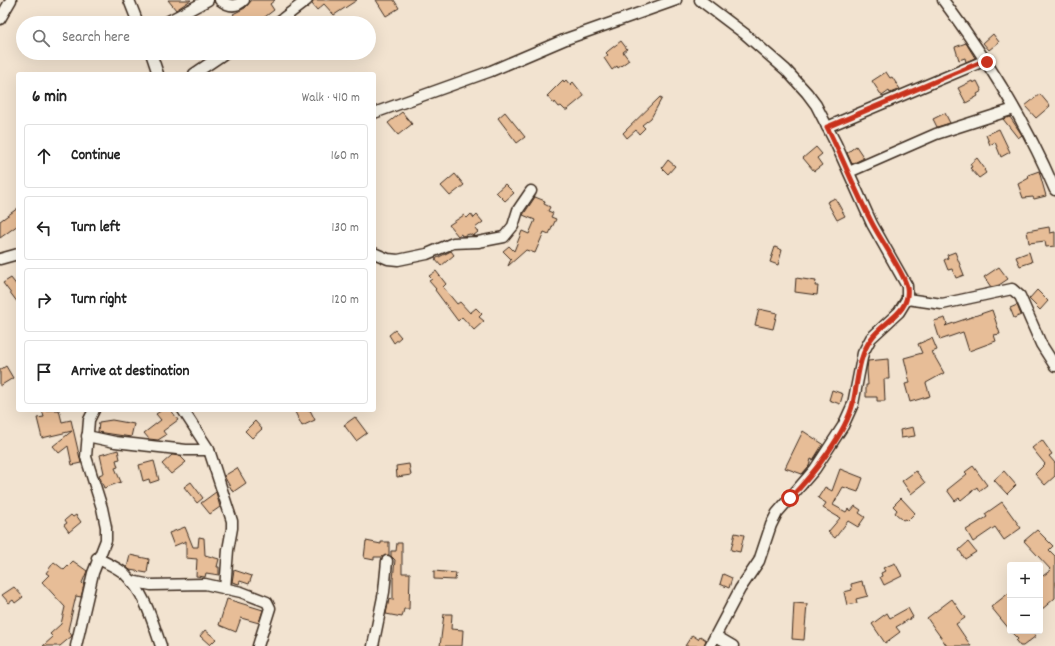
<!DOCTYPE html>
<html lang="en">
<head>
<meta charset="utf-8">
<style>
	body { margin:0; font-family:Dekko,sans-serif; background:#f6f6f6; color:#222 }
	.controls { position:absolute; right:12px; bottom:12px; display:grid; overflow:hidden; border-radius:4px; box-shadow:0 4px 16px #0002 }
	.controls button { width:36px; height:36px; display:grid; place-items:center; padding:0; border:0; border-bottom:1px solid #e0e0e0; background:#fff; color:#222; font:20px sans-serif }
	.stop { position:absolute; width:12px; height:12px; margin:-9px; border:3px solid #c8321e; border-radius:50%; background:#fff }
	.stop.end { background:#c8321e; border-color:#fff; box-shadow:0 1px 4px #0008 }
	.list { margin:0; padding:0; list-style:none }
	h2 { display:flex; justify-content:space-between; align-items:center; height:52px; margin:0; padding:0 16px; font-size:17px }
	h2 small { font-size:13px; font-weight:400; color:#767676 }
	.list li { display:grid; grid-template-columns:26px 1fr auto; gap:12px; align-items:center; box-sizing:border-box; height:64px; margin:0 8px 8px; padding:0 8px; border:1px solid #e0e0e0; border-radius:4px }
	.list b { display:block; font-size:15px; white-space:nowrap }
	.list em { font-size:13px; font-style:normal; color:#767676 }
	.icon { flex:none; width:22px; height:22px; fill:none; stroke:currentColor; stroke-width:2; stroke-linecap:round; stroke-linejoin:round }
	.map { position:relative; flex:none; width:1055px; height:646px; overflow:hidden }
	.search { position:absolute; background:#fff; box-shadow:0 4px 16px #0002; left:16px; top:16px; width:360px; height:44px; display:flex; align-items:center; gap:10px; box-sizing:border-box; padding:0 14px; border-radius:22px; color:#767676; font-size:15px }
	.panel { position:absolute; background:#fff; box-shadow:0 4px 16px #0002; left:16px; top:72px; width:360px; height:340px; border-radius:4px }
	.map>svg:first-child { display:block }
</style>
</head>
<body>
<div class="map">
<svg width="1055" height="646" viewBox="0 0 1055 646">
	<rect width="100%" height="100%" fill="#f2e3d0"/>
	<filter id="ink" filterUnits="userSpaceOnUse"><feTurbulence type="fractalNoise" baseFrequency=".025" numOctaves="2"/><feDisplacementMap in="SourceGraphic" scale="8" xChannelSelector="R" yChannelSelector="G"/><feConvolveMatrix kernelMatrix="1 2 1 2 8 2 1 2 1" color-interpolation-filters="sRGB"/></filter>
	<g filter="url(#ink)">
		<g fill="#e7bd97" stroke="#3b2a1e">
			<path d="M 168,0 L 191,0 L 176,10 Z"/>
			<path d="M 252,0 L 275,0 L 270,4 L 274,10 L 257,23 L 240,23 L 233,14 L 245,8 Z"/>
			<path d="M 313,0 L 357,0 L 334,15 L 324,4 L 317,10 L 312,4 Z"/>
			<path d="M 376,0 L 394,0 L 399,8 L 386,16 Z"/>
			<path d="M 993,34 L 999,42 L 989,50 L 983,43 Z"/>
			<path d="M 621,41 L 627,49 L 623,52 L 629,60 L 618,68 L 617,66 L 612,70 L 604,58 L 608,55 L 606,53 L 608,51 Z"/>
			<path d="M 966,43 L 975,58 L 966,62 L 965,58 L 959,60 L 955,47 Z"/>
			<path d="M 886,72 L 890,78 L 892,77 L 900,89 L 890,93 L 889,91 L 882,96 L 872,81 Z"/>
			<path d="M 563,80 L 564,82 L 566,80 L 570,85 L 573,82 L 584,96 L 567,110 L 565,110 L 561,106 L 559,107 L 555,102 L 554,104 L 547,96 Z"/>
			<path d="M 972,81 L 973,83 L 977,81 L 982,91 L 977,94 L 978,96 L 966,103 L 958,88 Z"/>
			<path d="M 1040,94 L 1050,106 L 1036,118 L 1025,106 Z"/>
			<path d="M 660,97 L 662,98 L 651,118 L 642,125 L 645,128 L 639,134 L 636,130 L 627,138 L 623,133 Z"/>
			<path d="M 402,112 L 412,124 L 398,135 L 388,123 Z"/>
			<path d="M 505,112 L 525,137 L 517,143 L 498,118 Z"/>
			<path d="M 945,113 L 950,123 L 937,127 L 933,119 Z"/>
			<path d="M 1010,117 L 1022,135 L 1018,138 L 1003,119 Z"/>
			<path d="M 999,129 L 1010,152 L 1001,157 L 995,142 L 990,145 L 986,135 Z"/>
			<path d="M 856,146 L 864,158 L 852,164 L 847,153 Z"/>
			<path d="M 816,147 L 822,154 L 817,158 L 822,165 L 814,171 L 803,158 Z"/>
			<path d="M 977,158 L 985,169 L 984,170 L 986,173 L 979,178 L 970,168 L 972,167 L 970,164 Z"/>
			<path d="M 668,160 L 675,166 L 668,174 L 662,168 Z"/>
			<path d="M 1039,171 L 1046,196 L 1034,199 L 1033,197 L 1023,198 L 1018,184 L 1029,178 L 1028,175 Z"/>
			<path d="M 455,174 L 464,185 L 450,196 L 441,186 Z"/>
			<path d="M 505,184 L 514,193 L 505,201 L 496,192 Z"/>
			<path d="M 535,197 L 545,201 L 544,204 L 550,207 L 548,211 L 553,213 L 551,217 L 556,219 L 549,234 L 544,232 L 535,253 L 526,250 L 508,266 L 511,259 L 503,251 L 509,246 L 514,251 L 522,231 L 529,234 L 535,220 L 523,215 Z"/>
			<path d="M 835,198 L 845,216 L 837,220 L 827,202 Z"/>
			<path d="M 18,208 L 18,225 L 0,238 L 0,221 Z"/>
			<path d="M 471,214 L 474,218 L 477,215 L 483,222 L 475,228 L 478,232 L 473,236 L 470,234 L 462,236 L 461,234 L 458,236 L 449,225 L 464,215 L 467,218 Z"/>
			<path d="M 1049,227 L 1050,233 L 1055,232 L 1055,246 L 1046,247 L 1045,241 L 1029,243 L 1027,231 Z"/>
			<path d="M 775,247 L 782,250 L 778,265 L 770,262 Z"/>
			<path d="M 451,251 L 454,255 L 441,266 L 435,259 Z"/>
			<path d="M 955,252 L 964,275 L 956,278 L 952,269 L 948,270 L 944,260 L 948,258 L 947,255 Z"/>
			<path d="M 1029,252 L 1032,262 L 1020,266 L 1016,257 Z"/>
			<path d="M 999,267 L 1008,279 L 999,285 L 991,287 L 984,277 Z"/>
			<path d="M 436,271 L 446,284 L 443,287 L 457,304 L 460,302 L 470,313 L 476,308 L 482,314 L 479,317 L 484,321 L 474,330 L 462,317 L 458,321 L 435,290 L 436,289 L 429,281 L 432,279 L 429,276 Z"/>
			<path d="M 11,278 L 18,287 L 18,303 L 3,283 Z"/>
			<path d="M 796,278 L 816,281 L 815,286 L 818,286 L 817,295 L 795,292 Z"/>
			<path d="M 1037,290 L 1048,301 L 1040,310 L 1029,299 Z"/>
			<path d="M 1017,305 L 1021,315 L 1014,318 L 1010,308 Z"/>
			<path d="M 759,309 L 777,313 L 773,329 L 755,325 Z"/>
			<path d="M 992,310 L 1000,334 L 994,335 L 996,341 L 969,351 L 963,332 L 940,340 L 934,321 L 945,318 L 947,324 L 945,326 Z"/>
			<path d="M 395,330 L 401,337 L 394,343 L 389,335 Z"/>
			<path d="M 932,338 L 937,350 L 932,352 L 944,373 L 926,383 L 930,396 L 910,402 L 905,384 L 910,383 L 904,358 L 922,353 L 918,344 Z"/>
			<path d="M 888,359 L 889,379 L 884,379 L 885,401 L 877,401 L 877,397 L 866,397 L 866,385 L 868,385 L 867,369 L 868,361 Z"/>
			<path d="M 6,366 L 13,378 L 0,386 L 0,370 Z"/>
			<path d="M 832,390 L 843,394 L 840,404 L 829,400 Z"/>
			<path d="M 42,410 L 59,410 L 62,422 L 71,420 L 81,463 L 72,465 L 68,446 L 59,453 L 53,446 L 72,431 L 42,438 L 37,418 L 44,417 Z"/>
			<path d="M 162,410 L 171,410 L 178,420 L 163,431 L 166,435 L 158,440 L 149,439 L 144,433 L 161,420 L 156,414 Z"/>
			<path d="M 294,410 L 310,410 L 315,420 L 302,426 Z"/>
			<path d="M 355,417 L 367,433 L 356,441 L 344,425 Z"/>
			<path d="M 112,420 L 134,424 L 131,437 L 98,432 L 99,422 Z"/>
			<path d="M 255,421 L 262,429 L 252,438 L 245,431 Z"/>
			<path d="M 913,427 L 915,436 L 901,438 L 900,430 Z"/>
			<path d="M 803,431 L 823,444 L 813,460 L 811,459 L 809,466 L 802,474 L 785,468 Z"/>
			<path d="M 1042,440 L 1052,454 L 1049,456 L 1055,463 L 1055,476 L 1045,485 L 1035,474 L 1045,464 L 1032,448 Z"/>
			<path d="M 118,450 L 120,459 L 116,460 L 118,467 L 115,468 L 121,482 L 104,488 L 99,475 L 104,473 L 100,455 Z"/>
			<path d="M 172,455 L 180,456 L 186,462 L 171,474 L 162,464 Z"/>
			<path d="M 154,461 L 159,480 L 150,483 L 149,479 L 143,481 L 139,465 Z"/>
			<path d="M 409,464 L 411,475 L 397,477 L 396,466 Z"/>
			<path d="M 973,466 L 987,485 L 979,491 L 977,487 L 961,500 L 959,498 L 955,501 L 947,490 L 967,474 L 965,472 Z"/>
			<path d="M 237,468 L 246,483 L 233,492 L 224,476 Z"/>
			<path d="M 840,469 L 863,478 L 858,492 L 843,487 L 833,505 L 846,512 L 848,509 L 851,511 L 855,506 L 861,510 L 859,513 L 865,517 L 858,527 L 848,521 L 835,538 L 828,532 L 840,518 L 823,508 L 826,503 L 818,498 L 825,487 L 832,491 Z"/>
			<path d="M 916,471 L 925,483 L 911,494 L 902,481 Z"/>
			<path d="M 1004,471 L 1016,485 L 1007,494 L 994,480 Z"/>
			<path d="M 191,482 L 203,498 L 197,503 L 184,487 Z"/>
			<path d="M 216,492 L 220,507 L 210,514 L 201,503 Z"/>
			<path d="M 901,498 L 915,513 L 907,521 L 905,519 L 903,520 L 895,513 L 897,510 L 893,506 Z"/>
			<path d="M 1002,502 L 1021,528 L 1004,540 L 995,527 L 973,542 L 966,530 L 987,517 L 985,514 Z"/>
			<path d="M 71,515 L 73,517 L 76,515 L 81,522 L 69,532 L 64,525 L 67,523 L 65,520 Z"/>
			<path d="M 185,527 L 193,547 L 198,547 L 199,537 L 204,538 L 205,555 L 219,559 L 217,567 L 219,567 L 219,575 L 206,573 L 205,577 L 196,576 L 197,559 L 186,558 L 186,541 L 174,546 L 169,533 Z"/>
			<path d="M 1037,530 L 1053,546 L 1049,550 L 1055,556 L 1055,598 L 1040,611 L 1040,578 L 1051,570 L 1024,541 Z"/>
			<path d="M 735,533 L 744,535 L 740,552 L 731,550 Z"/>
			<path d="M 366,541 L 381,544 L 381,542 L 389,542 L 389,555 L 382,557 L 374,557 L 374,560 L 364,558 Z"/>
			<path d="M 968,542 L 976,552 L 965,559 L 959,550 Z"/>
			<path d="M 397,543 L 402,543 L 402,573 L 410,573 L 409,609 L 404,609 L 402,617 L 386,614 L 389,599 L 393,600 L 393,579 L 395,560 L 391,556 L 391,551 L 396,551 Z"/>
			<path d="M 130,555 L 149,559 L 147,573 L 130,570 L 127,568 Z"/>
			<path d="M 73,561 L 87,571 L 82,583 L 84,585 L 81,597 L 76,596 L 68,630 L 72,636 L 60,646 L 43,646 L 53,637 L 50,634 L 61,624 L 65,607 L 42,582 L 49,575 L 46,573 L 54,562 L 64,570 Z"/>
			<path d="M 895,563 L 902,576 L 884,585 L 880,577 L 882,576 L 881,573 L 885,571 L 883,568 Z"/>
			<path d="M 234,570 L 252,576 L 249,584 L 240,581 L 239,584 L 232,582 Z"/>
			<path d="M 434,571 L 456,573 L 455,580 L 434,579 Z"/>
			<path d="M 723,574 L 732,578 L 729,588 L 720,584 Z"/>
			<path d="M 862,581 L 863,586 L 865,586 L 868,596 L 856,599 L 857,603 L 847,605 L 844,592 L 852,590 L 851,584 Z"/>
			<path d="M 14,587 L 23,597 L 15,603 L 13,600 L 9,603 L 2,595 Z"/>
			<path d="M 1010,592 L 1010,630 L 991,607 Z"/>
			<path d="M 227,599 L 263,610 L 259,623 L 241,618 L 236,632 L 219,625 Z"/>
			<path d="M 952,599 L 965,618 L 956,624 L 971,646 L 947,646 L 927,618 Z"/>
			<path d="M 794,603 L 807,604 L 804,640 L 792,639 Z"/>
			<path d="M 908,608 L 913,617 L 896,627 L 900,632 L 885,643 L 872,624 L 887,613 L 890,618 Z"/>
			<path d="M 444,614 L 452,614 L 451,629 L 463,630 L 462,646 L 440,646 Z"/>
			<path d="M 205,630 L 216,639 L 210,645 L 200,636 Z"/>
			<path d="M 1010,631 L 1032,631 L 1036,636 L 1023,646 L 1020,646 L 1016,641 L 1018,639 Z"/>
			<path d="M 692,635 L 698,639 L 700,636 L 706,640 L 704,646 L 685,646 Z"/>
		</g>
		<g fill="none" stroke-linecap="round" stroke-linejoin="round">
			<g stroke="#3b2a1e" stroke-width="13">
				<g id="minor">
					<path d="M 129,0 L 138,23"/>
					<path d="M 220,0 C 228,6 236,8 244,0"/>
					<path d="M 700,0 L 745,34 L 786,70 L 807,93 L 816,105 L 836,144 L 872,224 L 907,286 L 907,299 L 899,312 L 871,338 L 863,353 L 853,404 L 843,426 L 815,469 L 777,513 L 771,525 L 759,561 L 740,589 L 710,646"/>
					<path d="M 943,0 C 987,59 1026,122 1055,190"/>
					<path d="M 0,19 L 11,0"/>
					<path d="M 165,23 L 208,0"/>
					<path d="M 277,23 L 307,0"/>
					<path d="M 151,53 L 158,74"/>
					<path d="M 194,74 L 225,53"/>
					<path d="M 374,113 L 491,71 L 566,39 L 676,0"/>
					<path d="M 827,127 L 986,60"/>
					<path d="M 849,172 L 936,134 L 1014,109"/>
					<path d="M 374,253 L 388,259 L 398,260 L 427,254 L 453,243 L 478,242 L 504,237 L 513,226 L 518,210 L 531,191"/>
					<path d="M 0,259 L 18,254"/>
					<path d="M 907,299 L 942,304 L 1012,289 L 1020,296 L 1041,344 L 1055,366"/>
					<path d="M 183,410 L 209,450 L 232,521 L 232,528 L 228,550 L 225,589"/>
					<path d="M 87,436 L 115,442 L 186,450 L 209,450"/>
					<path d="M 97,558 C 106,563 117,567 125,574 C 145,593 152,620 161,646"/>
					<path d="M 131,581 L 151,585 L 205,584 L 241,592 L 267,602 L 270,608 L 258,646"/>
					<path d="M 716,636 L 733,646"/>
					<path d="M 76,646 L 93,573 L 106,540 L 106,527 L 102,508 L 86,457 L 89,420 L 94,410"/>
					<path d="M 373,646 L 384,592 L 387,561"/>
				</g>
			</g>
			<use href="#minor" stroke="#f7f3e8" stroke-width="10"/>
		</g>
	</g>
	<g fill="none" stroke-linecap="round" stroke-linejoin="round" filter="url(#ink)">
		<path stroke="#c8321e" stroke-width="5" d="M 790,498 C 812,476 846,433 853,403 C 858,381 858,357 871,339 C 883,321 911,313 907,287 C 905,275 879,237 872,223 C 856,192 843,159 827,127 L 986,60 L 987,62"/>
	</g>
</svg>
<div class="controls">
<button>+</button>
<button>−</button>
</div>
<div class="stop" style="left:790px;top:498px"></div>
<div class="stop end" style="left:987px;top:62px"></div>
<div class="search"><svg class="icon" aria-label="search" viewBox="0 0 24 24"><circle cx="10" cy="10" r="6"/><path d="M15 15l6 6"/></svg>Search here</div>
<section class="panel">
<h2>6 min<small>Walk · 410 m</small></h2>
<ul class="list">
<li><svg class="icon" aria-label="ahead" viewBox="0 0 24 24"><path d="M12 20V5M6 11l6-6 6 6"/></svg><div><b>Continue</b></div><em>160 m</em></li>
<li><svg class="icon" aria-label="left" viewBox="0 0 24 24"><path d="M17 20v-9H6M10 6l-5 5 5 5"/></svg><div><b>Turn left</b></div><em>130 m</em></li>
<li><svg class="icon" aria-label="right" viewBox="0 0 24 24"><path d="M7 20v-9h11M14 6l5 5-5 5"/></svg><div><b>Turn right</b></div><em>120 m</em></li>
<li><svg class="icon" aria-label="arrive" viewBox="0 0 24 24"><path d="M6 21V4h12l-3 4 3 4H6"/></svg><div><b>Arrive at destination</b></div></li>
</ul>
</section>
</div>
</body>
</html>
